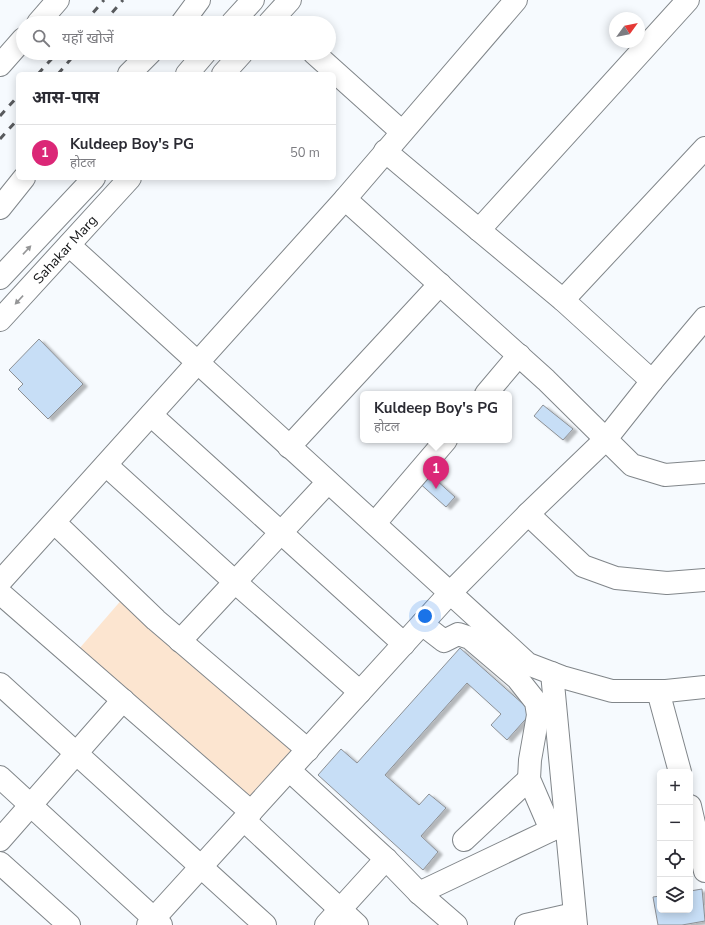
<!DOCTYPE html>
<html lang="hi">
<head>
<meta charset="utf-8">
<style>
	body { margin:0; font-family:"Nunito Sans","Noto Sans Devanagari",sans-serif; background:#f7f7f7; color:#2b2b33 }
	.controls { position:absolute; right:12px; bottom:12px; display:grid; overflow:hidden; border-radius:6px; box-shadow:0 2px 10px #0003 }
	.controls button { width:36px; height:36px; display:grid; place-items:center; padding:0; border:0; border-bottom:1px solid #e1e1e2; background:#fff; color:#2b2b33; font:20px sans-serif }
	.compass { position:absolute; left:609px; top:12px; width:36px; height:36px; border-radius:50%; background:#fff; box-shadow:0 2px 10px #0003; rotate:57deg }
	.you { position:absolute; left:425px; top:616px; width:14px; height:14px; margin:-10px; border:3px solid #fff; border-radius:50%; background:#1a73e8; box-shadow:0 0 0 6px #1a73e833 }
	.badge { display:grid; place-items:center; width:26px; height:26px; border-radius:50%; background:#db2777; color:#fff; font-size:13px; font-weight:700 }
	.pin { position:absolute; translate:-50% -33px; filter:drop-shadow(0 1px 2px #0008) }
	.pin::after { content:''; position:absolute; top:21px; width:14px; height:12px; background:inherit; clip-path:polygon(0 0,100% 0,50% 100%) }
	.popup { position:absolute; left:360px; top:391px; width:152px; height:52px; box-sizing:border-box; display:grid; place-content:center; border-radius:6px; background:#fff; filter:drop-shadow(0 1px 3px #0005); font-size:13px; white-space:nowrap; color:#7c7c81 }
	.popup b { font-size:15px; color:#2b2b33 }
	.popup::after { content:''; position:absolute; left:50%; top:100%; margin-left:-8px; border:8px solid transparent; border-top-color:#fff }
	.list { margin:0; padding:0; list-style:none }
	h2 { display:flex; justify-content:space-between; align-items:center; height:52px; margin:0; padding:0 16px; font-size:17px }
	h2 small { font-size:13px; font-weight:400; color:#7c7c81 }
	.list li { display:grid; grid-template-columns:26px 1fr auto; gap:12px; align-items:center; box-sizing:border-box; height:56px; padding:0 16px; border-top:1px solid #e1e1e2 }
	.list b { display:block; font-size:15px; white-space:nowrap }
	.list p { margin:0; font-size:13px; white-space:nowrap; color:#7c7c81 }
	.list em { font-size:13px; font-style:normal; color:#7c7c81 }
	.icon { flex:none; width:22px; height:22px; fill:none; stroke:currentColor; stroke-width:2; stroke-linecap:round; stroke-linejoin:round }
	.map { position:relative; flex:none; width:705px; height:925px; overflow:hidden }
	.search { position:absolute; background:#fff; box-shadow:0 2px 10px #0003; left:16px; top:16px; width:320px; height:44px; display:flex; align-items:center; gap:10px; box-sizing:border-box; padding:0 14px; border-radius:22px; color:#7c7c81; font-size:15px }
	.panel { position:absolute; background:#fff; box-shadow:0 2px 10px #0003; left:16px; top:72px; width:320px; height:108px; border-radius:6px }
	.map>svg:first-child { display:block }
</style>
</head>
<body>
<div class="map">
<svg width="705" height="925" viewBox="0 0 705 925">
	<defs>
		<filter id="shadow"><feDropShadow dx="4.5" dy="2.5" stdDeviation="1" flood-color="#0004"/></filter>
	</defs>
	<rect width="100%" height="100%" fill="#f6fafe"/>
	<path fill="#fce5d0" d="M 124,597 L 294,748 L 241,807 L 72,657 Z"/>
	<g fill="#c7def6" stroke="#8c9095" filter="url(#shadow)">
		<path d="M 39,339 L 83,384 L 48,419 L 18,389 L 23,384 L 9,370 Z"/>
		<path d="M 543,405 L 573,429 L 563,440 L 534,416 Z"/>
		<path d="M 425,470 L 455,497 L 446,507 L 416,480 Z"/>
		<path d="M 460,648 L 532,712 L 507,740 L 491,725 L 501,714 L 467,683 L 385,775 L 419,805 L 429,794 L 446,808 L 421,836 L 438,852 L 423,870 L 318,775 L 341,749 L 357,763 Z"/>
		<path d="M 702,889 L 705,921 L 682,925 L 658,925 L 653,897 L 660,896 L 660,910 L 690,910 L 690,891 Z"/>
	</g>
	<g fill="none" stroke-linecap="round" stroke-linejoin="round">
		<g stroke="#81868a" stroke-width="24">
			<g id="minor">
				<path d="M 688,0 L 479,230 L 563,300 L 705,148"/>
				<path d="M 38,23 L 58,0"/>
				<path d="M 182,23 L 199,0"/>
				<path d="M 232,23 L 253,0"/>
				<path d="M 269,23 L 290,0"/>
				<path d="M 314,53 L 402,132"/>
				<path d="M 0,65 L 23,39"/>
				<path d="M 129,74 L 150,53"/>
				<path d="M 187,74 L 205,53"/>
				<path d="M 223,74 L 242,53"/>
				<path d="M 385,151 L 479,230"/>
				<path d="M 345,199 L 546,380 L 632,465 L 665,475 L 705,472"/>
				<path d="M 0,208 L 24,178"/>
				<path d="M 69,245 L 528,664 L 562,677 L 612,691 L 666,691 L 705,687"/>
				<path d="M 0,278 L 94,178"/>
				<path d="M 563,300 L 652,381 L 705,318"/>
				<path id="s1" d="M 0,320 L 130,178"/>
				<path d="M 486,394 L 519,355"/>
				<path d="M 151,415 L 404,644"/>
				<path d="M 289,447 L 440,284"/>
				<path d="M 106,465 L 235,582 L 360,692"/>
				<path d="M 528,514 L 606,439 L 652,381"/>
				<path d="M 55,523 L 156,620 L 308,750"/>
				<path d="M 375,523 L 446,440"/>
				<path d="M 0,582 L 345,199 L 516,0"/>
				<path d="M 0,593 L 251,812"/>
				<path d="M 422,624 L 444,641 L 458,634 L 470,638 L 517,678 L 536,702 L 538,715 L 530,760 L 529,779 L 551,830"/>
				<path d="M 180,641 L 328,482"/>
				<path d="M 552,673 L 576,925"/>
				<path d="M 0,684 L 265,925"/>
				<path d="M 658,691 L 680,772"/>
				<path d="M 289,770 L 386,859 L 419,893 L 456,925"/>
				<path d="M 0,777 L 161,925"/>
				<path d="M 690,806 L 705,871"/>
				<path d="M 244,820 L 357,925"/>
				<path d="M 0,840 L 123,700"/>
				<path d="M 464,840 L 529,779"/>
				<path d="M 0,863 L 69,925"/>
				<path d="M 419,893 L 564,824"/>
				<path d="M 148,925 L 450,593 L 528,514 L 583,566 L 616,578 L 667,583 L 705,580"/>
				<path d="M 326,925 L 386,859"/>
				<path d="M 526,925 L 574,914"/>
			</g>
		</g>
		<use href="#minor" stroke="#fff" stroke-width="22"/>
		<g stroke="#595b5e" stroke-width="3" stroke-dasharray="7 7" stroke-linecap="butt">
			<path d="M 84,23 L 104,0"/>
			<path d="M 103,23 L 123,0"/>
			<path d="M 38,74 L 57,53"/>
			<path d="M 58,74 L 76,53"/>
			<path d="M 0,116 L 18,96"/>
			<path d="M 0,139 L 18,119"/>
		</g>
	</g>
	<defs><path id="oneway-solid" d="M-6-.8H1V-3.2L6.5 0L1 3.2V.8H-6Z"/></defs>
	<g fill="#959697">
		<use href="#oneway-solid" transform="translate(27 250) rotate(-47)"/>
		<use href="#oneway-solid" transform="translate(19 300) rotate(133)"/>
	</g>
	<g text-anchor="middle" dominant-baseline="central" stroke-width="3" stroke-linejoin="round" paint-order="stroke">
		<g font-size="14" fill="#141517" stroke="#fff">
			<text stroke="none"><textPath href="#s1" startOffset="96">Sahakar Marg</textPath></text>
		</g>
	</g>
</svg>
<div class="controls">
<button>+</button>
<button>−</button>
<button><svg class="icon" aria-label="locate" viewBox="0 0 24 24"><circle cx="12" cy="12" r="6"/><path d="M12 2v4M12 18v4M2 12h4M18 12h4"/></svg></button>
<button><svg class="icon" aria-label="layers" viewBox="0 0 24 24"><path d="M12 4l9 5-9 5-9-5zM3 14l9 5 9-5"/></svg></button>
</div>
<svg class="compass" viewBox="-18 -18 36 36"><path d="M0-13l5 13h-10z" fill="#e53935"/><path d="M0 13l5-13h-10z" fill="#7c7c81"/></svg>
<div class="you"></div>
<div class="pin badge" style="left:436px;top:489px">1</div>
<div class="popup"><b>Kuldeep Boy's PG</b>होटल</div>
<div class="search"><svg class="icon" aria-label="search" viewBox="0 0 24 24"><circle cx="10" cy="10" r="6"/><path d="M15 15l6 6"/></svg>यहाँ खोजें</div>
<section class="panel">
<h2>आस-पास<small></small></h2>
<ul class="list">
<li><span class="badge">1</span><div><b>Kuldeep Boy's PG</b><p>होटल</p></div><em>50 m</em></li>
</ul>
</section>
</div>
</body>
</html>
